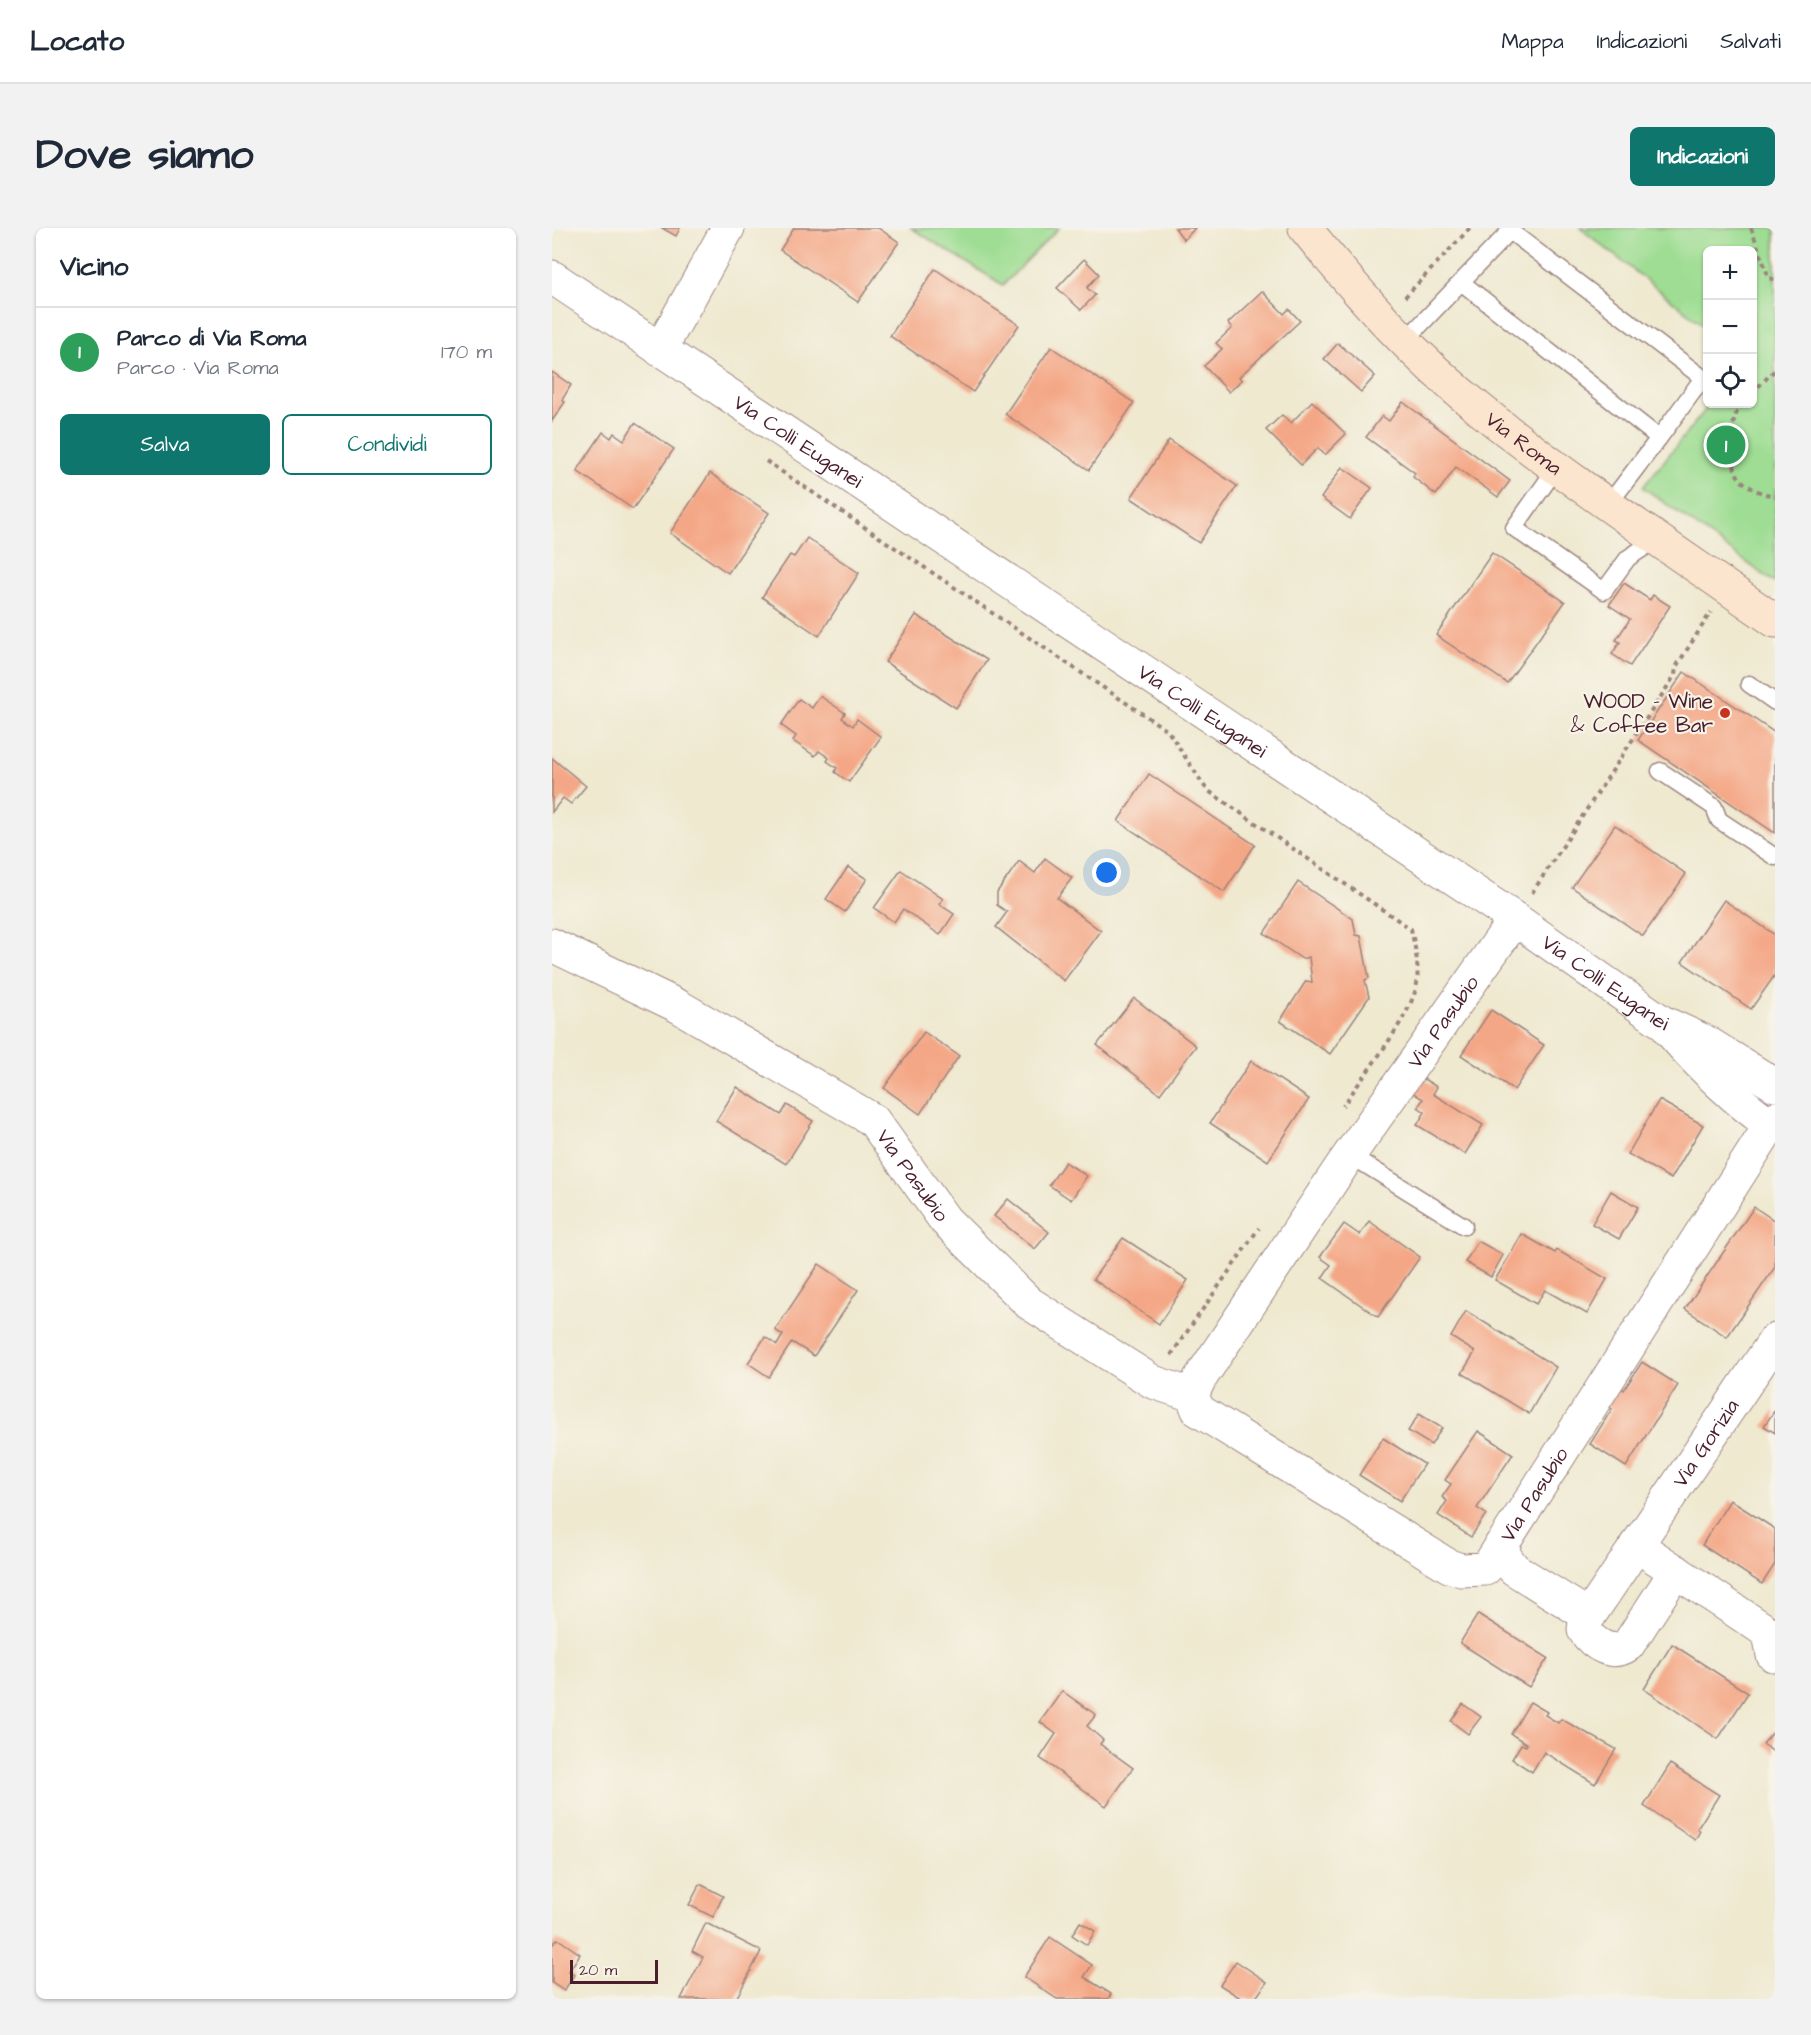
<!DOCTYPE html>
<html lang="it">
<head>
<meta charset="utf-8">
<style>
	body { margin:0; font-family:"Architects Daughter",sans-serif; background:#f2f2f3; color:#1f2937 }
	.controls { position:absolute; right:18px; top:18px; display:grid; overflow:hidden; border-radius:9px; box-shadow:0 2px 4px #0004 }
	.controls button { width:54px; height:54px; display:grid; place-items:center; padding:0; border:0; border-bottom:2px solid #e0e1e3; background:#fff; color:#1f2937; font:30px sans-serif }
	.scale { position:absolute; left:18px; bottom:15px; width:88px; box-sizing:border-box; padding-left:6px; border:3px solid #4a1f2b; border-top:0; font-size:16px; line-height:21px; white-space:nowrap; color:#4a1f2b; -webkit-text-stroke:4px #f7f3e8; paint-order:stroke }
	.you { position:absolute; left:555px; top:645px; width:21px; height:21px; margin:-15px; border:4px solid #fff; border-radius:50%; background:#1a73e8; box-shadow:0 0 0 9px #1a73e833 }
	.badge { display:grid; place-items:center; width:39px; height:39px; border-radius:50%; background:#0f766e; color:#fff; font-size:20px; font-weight:700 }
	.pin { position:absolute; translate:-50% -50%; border:3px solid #fff; box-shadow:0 2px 6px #0006 }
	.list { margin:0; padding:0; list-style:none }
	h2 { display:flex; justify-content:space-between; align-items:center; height:78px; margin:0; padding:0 24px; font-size:26px }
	h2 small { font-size:20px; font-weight:400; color:#747a83 }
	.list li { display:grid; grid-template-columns:39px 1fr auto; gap:18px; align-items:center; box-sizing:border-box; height:90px; padding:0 24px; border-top:2px solid #e0e1e3 }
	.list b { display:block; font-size:22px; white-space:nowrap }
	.list p { margin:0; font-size:20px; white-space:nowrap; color:#747a83 }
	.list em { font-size:20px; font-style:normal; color:#747a83 }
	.actions { display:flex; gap:12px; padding:18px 24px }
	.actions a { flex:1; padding:14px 0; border:2px solid #0f766e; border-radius:9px; text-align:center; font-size:21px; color:#0f766e }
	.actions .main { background:#0f766e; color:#fff }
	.icon { flex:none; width:33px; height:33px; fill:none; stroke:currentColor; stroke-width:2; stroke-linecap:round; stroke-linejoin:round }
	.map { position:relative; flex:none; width:1223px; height:1771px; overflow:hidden; border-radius:9px }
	header { display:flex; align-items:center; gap:36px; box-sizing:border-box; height:84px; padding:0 30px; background:#fff; border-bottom:2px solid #e0e1e3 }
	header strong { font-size:28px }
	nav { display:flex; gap:33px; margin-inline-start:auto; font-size:21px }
	.intro { display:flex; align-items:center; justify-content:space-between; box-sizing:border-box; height:144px; padding:0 36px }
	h1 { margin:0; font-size:42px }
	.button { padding:15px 27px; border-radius:9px; background:#0f766e; color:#fff; font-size:21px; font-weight:700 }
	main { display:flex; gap:36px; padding:0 36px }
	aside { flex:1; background:#fff; border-radius:9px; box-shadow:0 2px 4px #0004 }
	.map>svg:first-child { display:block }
</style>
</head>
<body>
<header>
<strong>Locato</strong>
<nav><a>Mappa</a><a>Indicazioni</a><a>Salvati</a></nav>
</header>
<div class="intro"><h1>Dove siamo</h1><a class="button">Indicazioni</a></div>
<main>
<aside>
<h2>Vicino<small></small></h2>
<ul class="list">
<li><span class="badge" style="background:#2e9e5b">1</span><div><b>Parco di Via Roma</b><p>Parco · Via Roma</p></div><em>170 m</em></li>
</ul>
<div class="actions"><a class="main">Salva</a><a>Condividi</a></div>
</aside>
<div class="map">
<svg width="1223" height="1771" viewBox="0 0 1223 1771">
	<rect width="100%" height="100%" fill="#f7f3e8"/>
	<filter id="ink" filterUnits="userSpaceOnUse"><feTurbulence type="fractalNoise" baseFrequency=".0167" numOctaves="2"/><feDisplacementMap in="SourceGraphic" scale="12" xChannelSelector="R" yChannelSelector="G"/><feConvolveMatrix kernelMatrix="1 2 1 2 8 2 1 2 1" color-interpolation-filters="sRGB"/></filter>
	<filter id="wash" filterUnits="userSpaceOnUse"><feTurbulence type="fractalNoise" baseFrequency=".008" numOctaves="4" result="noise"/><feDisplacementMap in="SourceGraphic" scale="24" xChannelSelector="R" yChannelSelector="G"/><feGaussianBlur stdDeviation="1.35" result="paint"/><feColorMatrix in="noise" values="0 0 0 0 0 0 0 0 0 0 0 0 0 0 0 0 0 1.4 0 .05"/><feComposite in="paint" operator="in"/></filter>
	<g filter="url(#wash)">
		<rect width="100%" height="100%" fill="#efe9d0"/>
		<g fill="#9edd93" stroke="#747e5f" stroke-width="1.5">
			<path d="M 359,0 L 507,0 L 451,57 Z"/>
			<path d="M 1028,0 L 1223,0 L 1223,355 L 1091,259 L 1158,176 L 1200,176 L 1200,22 L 1156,22 L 1155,100 Z"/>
		</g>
		<g id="blocks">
			<g fill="#f4a786">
				<path d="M 110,0 L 128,0 L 124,8 Z"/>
				<path d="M 242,0 L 326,0 L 347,14 L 306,74 L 228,22 Z"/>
				<path d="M 623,0 L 643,0 L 632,12 Z"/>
				<path d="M 532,31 L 547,46 L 535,60 L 543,67 L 529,82 L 505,60 Z"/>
				<path d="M 383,41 L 467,97 L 421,164 L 338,108 Z"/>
				<path d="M 710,63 L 732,86 L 737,81 L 748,93 L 687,149 L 690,152 L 677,164 L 652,138 L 670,121 L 664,115 L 680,100 L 676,95 Z"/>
				<path d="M 786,115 L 823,148 L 809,164 L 772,131 Z"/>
				<path d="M 499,119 L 582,175 L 537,242 L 453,186 Z"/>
				<path d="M 0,144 L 19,157 L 10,172 L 13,174 L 0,193 Z"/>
				<path d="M 760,173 L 794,206 L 773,227 L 766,220 L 749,237 L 714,202 L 730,187 L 739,195 Z"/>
				<path d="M 851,174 L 958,253 L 946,269 L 904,239 L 884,267 L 861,249 L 863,245 L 814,209 L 830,188 L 837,193 Z"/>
				<path d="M 83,195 L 122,221 L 81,281 L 25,243 L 51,204 L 59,210 L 62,205 L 72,212 Z"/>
				<path d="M 617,212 L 685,258 L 647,315 L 579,270 Z"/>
				<path d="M 790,239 L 820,260 L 798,291 L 769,270 Z"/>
				<path d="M 158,245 L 217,285 L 176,345 L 118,305 Z"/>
				<path d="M 255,310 L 307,345 L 267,408 L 210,369 L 238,327 L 242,329 Z"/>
				<path d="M 940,325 L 1013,374 L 955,455 L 884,407 Z"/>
				<path d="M 1072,355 L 1098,372 L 1101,367 L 1118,378 L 1078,438 L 1060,426 L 1068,414 L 1064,412 L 1078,391 L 1057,377 Z"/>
				<path d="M 364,387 L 435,432 L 404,480 L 333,434 Z"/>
				<path d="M 1132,444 L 1223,505 L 1223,605 L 1086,512 Z"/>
				<path d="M 268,468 L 293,485 L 290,490 L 301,498 L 305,491 L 329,509 L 297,554 L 283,544 L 285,540 L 275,533 L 277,530 L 267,523 L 263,528 L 241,513 L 244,508 L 229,497 L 247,471 L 260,480 Z"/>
				<path d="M 0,530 L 34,558 L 19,576 L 11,570 L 0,584 Z"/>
				<path d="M 597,546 L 703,617 L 672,664 L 566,593 Z"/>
				<path d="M 1063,597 L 1134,646 L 1091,708 L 1020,659 Z"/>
				<path d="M 493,630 L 520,650 L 505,670 L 549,703 L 512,753 L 444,699 L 455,684 L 445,677 L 445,664 L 467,633 L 483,645 Z"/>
				<path d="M 296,639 L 315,651 L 293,684 L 274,671 Z"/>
				<path d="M 349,642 L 391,671 L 387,676 L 402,686 L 388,707 L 351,681 L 342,694 L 322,680 Z"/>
				<path d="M 746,654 L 801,691 L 804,707 L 809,708 L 817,750 L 813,752 L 817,769 L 778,826 L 728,793 L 754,753 L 760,754 L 757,729 L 750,731 L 712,705 Z"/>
				<path d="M 1172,672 L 1223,707 L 1223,747 L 1199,781 L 1130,734 Z"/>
				<path d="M 582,770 L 644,818 L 608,866 L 545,817 Z"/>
				<path d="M 939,782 L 992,817 L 962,862 L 909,827 Z"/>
				<path d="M 372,804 L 407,828 L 368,886 L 332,860 Z"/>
				<path d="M 699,833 L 757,871 L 716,933 L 658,895 Z"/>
				<path d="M 870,850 L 885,859 L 881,866 L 931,897 L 913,926 L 865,897 L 873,884 L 866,879 L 871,871 L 861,865 Z"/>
				<path d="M 185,859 L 229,887 L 235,877 L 261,893 L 234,936 L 164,893 Z"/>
				<path d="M 1107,872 L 1151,897 L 1119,951 L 1076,926 Z"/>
				<path d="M 513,934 L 535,948 L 519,972 L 497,957 Z"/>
				<path d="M 1059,963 L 1086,979 L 1067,1011 L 1040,996 Z"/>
				<path d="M 456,971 L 497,1004 L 483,1021 L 442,988 Z"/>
				<path d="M 1202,979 L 1223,993 L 1223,1039 L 1175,1109 L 1133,1081 Z"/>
				<path d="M 817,993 L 868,1029 L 826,1089 L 770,1050 L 779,1037 L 768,1029 L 792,996 L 808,1007 Z"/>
				<path d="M 970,1006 L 1003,1025 L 1005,1022 L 1055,1051 L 1035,1086 L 993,1062 L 984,1076 L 943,1052 Z"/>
				<path d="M 571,1010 L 636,1052 L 607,1096 L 541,1051 Z"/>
				<path d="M 926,1013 L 951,1027 L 939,1049 L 913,1034 Z"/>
				<path d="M 267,1036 L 306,1062 L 262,1128 L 240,1114 L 217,1149 L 196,1135 L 213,1109 L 225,1117 L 231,1107 L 223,1102 Z"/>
				<path d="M 914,1083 L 1004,1139 L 977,1186 L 910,1145 L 923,1124 L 899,1109 Z"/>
				<path d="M 1090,1134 L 1126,1157 L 1074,1239 L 1038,1216 L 1060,1181 L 1048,1173 L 1060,1154 L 1072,1162 Z"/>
				<path d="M 1223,1182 L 1223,1205 L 1212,1198 Z"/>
				<path d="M 867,1186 L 890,1200 L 879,1217 L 856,1203 Z"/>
				<path d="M 926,1203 L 961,1226 L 925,1280 L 934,1286 L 919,1309 L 886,1287 L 895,1273 L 890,1269 L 899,1256 L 893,1252 Z"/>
				<path d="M 831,1210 L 872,1236 L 848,1273 L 807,1247 Z"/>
				<path d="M 1178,1272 L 1223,1301 L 1223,1336 L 1210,1356 L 1150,1317 Z"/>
				<path d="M 926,1386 L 996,1430 L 977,1459 L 908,1415 Z"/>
				<path d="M 1120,1416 L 1196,1465 L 1166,1511 L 1092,1461 Z"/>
				<path d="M 510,1463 L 544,1487 L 535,1498 L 551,1512 L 548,1516 L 581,1540 L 554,1578 L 488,1530 L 504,1506 L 488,1494 Z"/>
				<path d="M 978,1474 L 995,1484 L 993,1487 L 1006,1495 L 1009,1491 L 1064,1521 L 1043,1556 L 992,1524 L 980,1544 L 960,1531 L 969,1516 L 974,1518 L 975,1516 L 959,1506 Z"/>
				<path d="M 911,1476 L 929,1489 L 916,1506 L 899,1493 Z"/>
				<path d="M 1223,1502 L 1223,1525 L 1211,1516 Z"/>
				<path d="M 1118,1536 L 1167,1567 L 1145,1601 L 1148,1603 L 1143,1612 L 1092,1578 Z"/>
				<path d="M 148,1656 L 171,1668 L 161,1689 L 137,1677 Z"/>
				<path d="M 528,1694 L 543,1703 L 535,1717 L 520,1707 Z"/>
				<path d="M 154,1695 L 209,1723 L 184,1771 L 129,1771 L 151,1729 L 140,1723 Z"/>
				<path d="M 498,1709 L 540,1737 L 532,1749 L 559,1766 L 556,1771 L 505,1771 L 472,1749 Z"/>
				<path d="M 6,1711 L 28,1726 L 17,1743 L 22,1747 L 12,1763 L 0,1755 L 0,1717 Z"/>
				<path d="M 684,1733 L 715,1754 L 703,1771 L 690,1771 L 668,1757 Z"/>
			</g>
		</g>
	</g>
	<g filter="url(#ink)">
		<use href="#blocks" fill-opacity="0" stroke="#9c847e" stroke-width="1.5"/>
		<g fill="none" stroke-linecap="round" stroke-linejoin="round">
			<g stroke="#9c847e" stroke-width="19">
				<g id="lane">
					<path d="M 909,54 L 958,3 L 1151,150 L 1107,210"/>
					<path d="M 853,113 L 909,54 L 1107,210 L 1056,277"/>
					<path d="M 1005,239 L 962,300 L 1052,363 L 1076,330 L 1105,311"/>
					<path d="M 1197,456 L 1223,474"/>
					<path d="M 1108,543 L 1162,579 L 1167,592 L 1223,629"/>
					<path d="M 798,927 L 912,998"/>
				</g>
			</g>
			<g stroke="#9c847e" stroke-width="35">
				<g id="street">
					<path id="s1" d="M 0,49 L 963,691 L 1110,794 L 1154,814 L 1223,857"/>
					<path d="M 108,122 L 176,0"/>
					<path id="s2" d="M 0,717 L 126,778 L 321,892 L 393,992 L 477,1075 L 601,1154 L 640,1167 L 646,1182 L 897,1338 L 909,1342 L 933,1341 L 937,1337 L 1223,890"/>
					<path d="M 1117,802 C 1148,838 1180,870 1219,897"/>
					<path id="s3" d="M 640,1167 L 647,1152 L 789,939 L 963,691"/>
					<path d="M 949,1317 L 954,1330 L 962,1341 L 1037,1388"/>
					<path d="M 1084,1317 L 1217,1405 L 1221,1427"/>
					<path id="s4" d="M 1124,1343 L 1076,1417 C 1060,1428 1042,1417 1032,1402 L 1033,1394 L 1223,1112"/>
				</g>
			</g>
			<g stroke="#9c847e" stroke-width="35">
				<g id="secondary">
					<path id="s5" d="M 753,0 C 806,66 863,130 930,183 C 1024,258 1125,324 1223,393"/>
				</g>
			</g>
			<g stroke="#9c847e" stroke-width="4" stroke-dasharray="4.5 4.5" stroke-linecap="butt">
				<path d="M 1199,0 L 1217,50 L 1223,52"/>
				<path d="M 853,69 L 918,0"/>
				<path d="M 1200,165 L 1223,142"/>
				<path d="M 1190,176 C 1177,189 1176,239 1189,252 C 1198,261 1211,266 1223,268"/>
				<path d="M 214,233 L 616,503 L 655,562 L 859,701 C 863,719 867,736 865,755 C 861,787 810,849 791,878"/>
				<path d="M 980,665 L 1123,447 L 1124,439 L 1159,384"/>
				<path d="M 619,1127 L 707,1000"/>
			</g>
			<use href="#lane" stroke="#fff" stroke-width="16"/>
			<use href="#street" stroke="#fff" stroke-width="33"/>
			<use href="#secondary" stroke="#fbe5cf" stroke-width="33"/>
		</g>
	</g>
	<circle fill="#c8321e" stroke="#f7f3e8" stroke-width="2" cx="1173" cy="485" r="6"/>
	<g text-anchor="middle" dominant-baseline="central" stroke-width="4.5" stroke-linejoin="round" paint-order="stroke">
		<g font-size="21" fill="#4a1f2b" stroke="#f7f3e8">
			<text stroke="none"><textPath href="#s1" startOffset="296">Via Colli Euganei</textPath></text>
			<text stroke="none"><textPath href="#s5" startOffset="308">Via Roma</textPath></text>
			<text stroke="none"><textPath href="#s1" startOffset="782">Via Colli Euganei</textPath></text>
			<text stroke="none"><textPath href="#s1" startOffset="1268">Via Colli Euganei</textPath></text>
			<text stroke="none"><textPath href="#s3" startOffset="450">Via Pasubio</textPath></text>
			<text stroke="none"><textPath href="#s2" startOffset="434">Via Pasubio</textPath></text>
			<text stroke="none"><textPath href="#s4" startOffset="364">Via Gorizia</textPath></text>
			<text stroke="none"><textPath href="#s2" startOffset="1233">Via Pasubio</textPath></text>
		</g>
		<g font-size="21" fill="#4a1f2b" stroke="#f7f3e8" text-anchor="end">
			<text x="1161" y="473">WOOD - Wine<tspan x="1161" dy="24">&amp; Coffee Bar</tspan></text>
		</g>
	</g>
</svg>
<div class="controls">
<button>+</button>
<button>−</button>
<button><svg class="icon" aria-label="locate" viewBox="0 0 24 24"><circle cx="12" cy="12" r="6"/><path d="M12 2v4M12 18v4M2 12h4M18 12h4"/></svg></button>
</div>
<div class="scale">20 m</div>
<div class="you"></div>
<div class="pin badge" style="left:1174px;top:217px;background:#2e9e5b">1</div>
</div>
</main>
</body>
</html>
